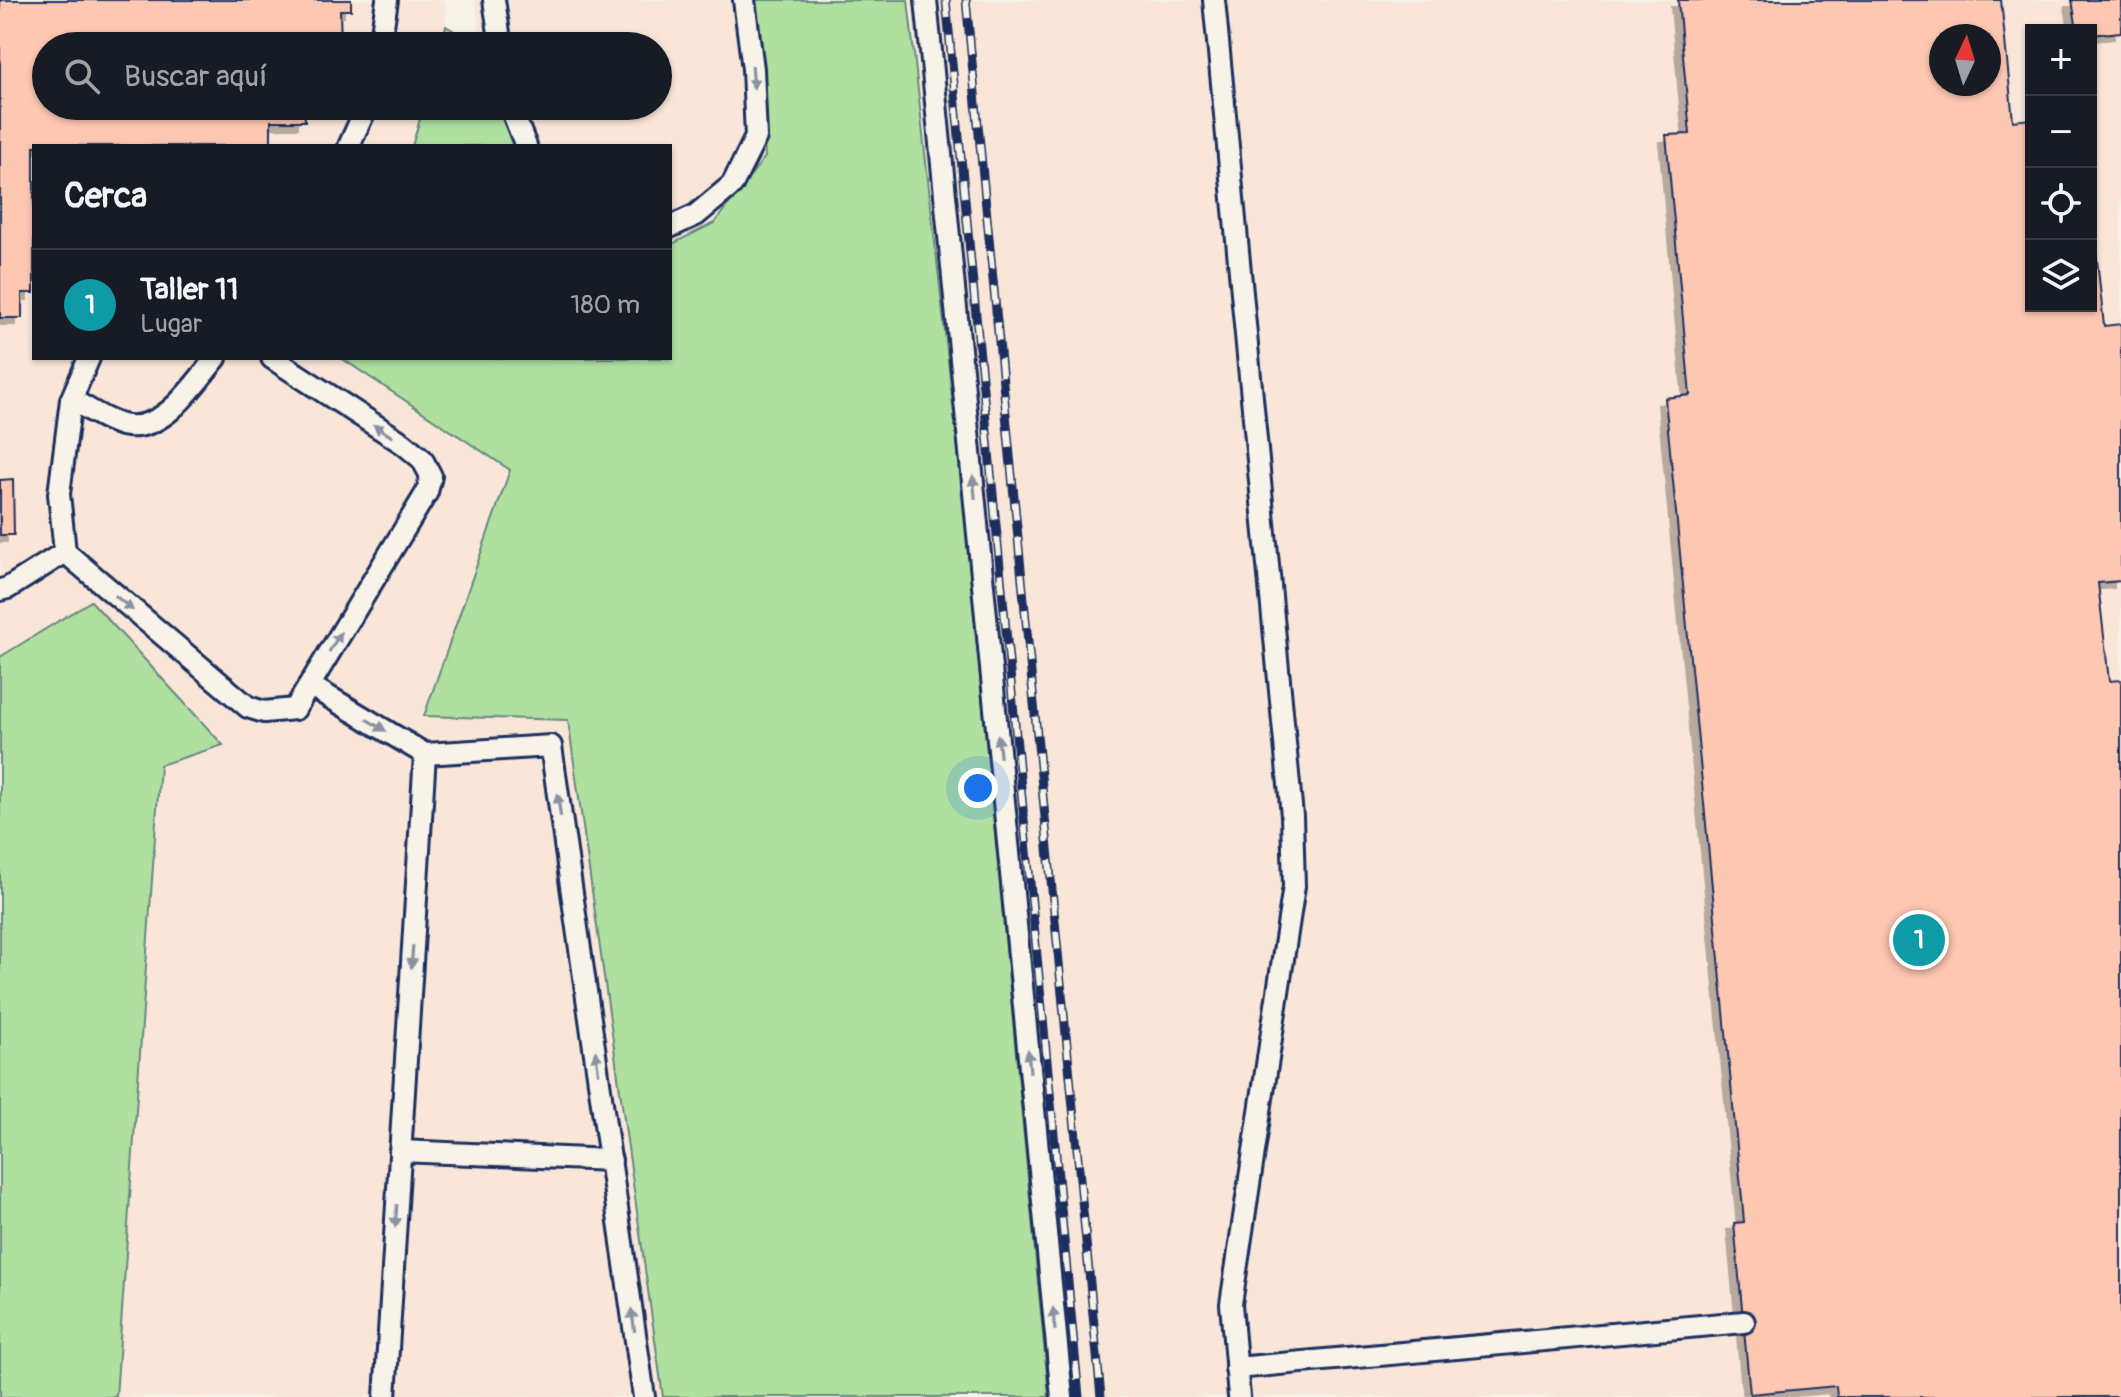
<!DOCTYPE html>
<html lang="es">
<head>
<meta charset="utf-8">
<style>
	body { margin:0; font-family:Pangolin,sans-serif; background:#242831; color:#f1f3f6 }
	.controls { position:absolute; right:24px; top:24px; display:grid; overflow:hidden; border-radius:0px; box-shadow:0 2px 6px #0004 }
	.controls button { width:72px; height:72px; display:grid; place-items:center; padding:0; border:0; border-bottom:2px solid #363941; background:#171b24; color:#f1f3f6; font:40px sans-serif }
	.compass { position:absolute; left:1929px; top:24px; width:72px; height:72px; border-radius:50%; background:#171b24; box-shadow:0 2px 6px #0004; rotate:4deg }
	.you { position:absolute; left:978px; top:788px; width:28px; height:28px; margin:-20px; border:6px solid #fff; border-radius:50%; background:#1a73e8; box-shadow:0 0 0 12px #1a73e833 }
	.badge { display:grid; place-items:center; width:52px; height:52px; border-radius:50%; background:#db2777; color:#fff; font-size:26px; font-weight:700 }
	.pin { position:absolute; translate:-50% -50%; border:4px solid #fff; box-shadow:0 2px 8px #0006 }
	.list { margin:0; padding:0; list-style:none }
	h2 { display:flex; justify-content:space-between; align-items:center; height:104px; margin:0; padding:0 32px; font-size:34px }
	h2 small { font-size:26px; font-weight:400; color:#9ea1a6 }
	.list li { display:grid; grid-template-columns:52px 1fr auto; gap:24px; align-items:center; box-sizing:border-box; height:112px; padding:0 32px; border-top:2px solid #363941 }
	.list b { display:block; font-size:30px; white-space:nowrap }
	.list p { margin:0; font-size:26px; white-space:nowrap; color:#9ea1a6 }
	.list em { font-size:26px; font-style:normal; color:#9ea1a6 }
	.icon { flex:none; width:44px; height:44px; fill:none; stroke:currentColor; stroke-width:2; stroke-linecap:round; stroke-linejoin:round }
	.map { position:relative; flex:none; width:2121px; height:1397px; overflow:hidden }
	.search { position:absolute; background:#171b24; box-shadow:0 2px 6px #0004; left:32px; top:32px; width:640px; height:88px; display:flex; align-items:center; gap:20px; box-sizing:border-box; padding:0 28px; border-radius:44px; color:#9ea1a6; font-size:30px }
	.panel { position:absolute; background:#171b24; box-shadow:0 2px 6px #0004; left:32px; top:144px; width:640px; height:216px; border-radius:0px }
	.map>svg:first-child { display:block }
</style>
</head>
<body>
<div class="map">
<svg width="2121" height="1397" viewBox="0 0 2121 1397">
	<defs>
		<filter id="shadow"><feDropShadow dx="-7" dy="7" stdDeviation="0" flood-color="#0004"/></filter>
	</defs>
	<rect width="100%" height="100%" fill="#f7f3e8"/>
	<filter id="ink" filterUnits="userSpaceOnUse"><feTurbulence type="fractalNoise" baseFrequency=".0125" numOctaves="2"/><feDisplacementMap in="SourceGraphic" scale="16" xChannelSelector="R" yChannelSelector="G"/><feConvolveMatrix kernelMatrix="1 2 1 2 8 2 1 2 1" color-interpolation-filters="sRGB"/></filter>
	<g filter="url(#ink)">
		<g fill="#f9e6d8" fill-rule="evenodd">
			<path d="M 0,0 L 445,0 L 446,26 L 441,46 L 46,46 L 46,106 L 424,106 L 412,146 L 34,146 L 34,358 L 341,358 L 510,470 L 425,715 L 568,719 L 663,1397 L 116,1397 L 160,764 L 222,745 L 91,601 L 0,657 Z"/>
			<path d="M 475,0 L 754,0 L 765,157 L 714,223 L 670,245 L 670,146 L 513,146 L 500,106 L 658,106 L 658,46 L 482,46 Z"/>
			<path d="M 910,0 L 2121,0 L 2121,1397 L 1049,1397 L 960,467 ZM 2031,30 L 2091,30 L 2091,306 L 2031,306 ZM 1941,36 L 1989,36 L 1989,84 L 1941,84 Z"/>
		</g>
		<g fill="#afe0a0" stroke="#65887f" stroke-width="2">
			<path d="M 754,0 L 908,0 L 960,467 L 1049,1397 L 663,1397 L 568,720 L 424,716 L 510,470 L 341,358 L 670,358 L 670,245 L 714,223 L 765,157 Z"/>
			<path d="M 446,26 L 479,46 L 441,46 Z"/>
			<path d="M 424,106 L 500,106 L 513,146 L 412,146 Z"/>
			<path d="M 91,601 L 223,745 L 160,765 L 116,1397 L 0,1397 L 0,657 Z"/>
		</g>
		<g fill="#fec7b1" stroke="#1b2f5e" stroke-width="2" fill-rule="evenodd" filter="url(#shadow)">
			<path d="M 0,0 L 351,0 L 351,10 L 340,10 L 341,46 L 46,46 L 46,106 L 304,106 L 305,121 L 271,121 L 271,146 L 34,146 L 34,293 L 22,293 L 22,318 L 0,318 Z"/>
			<path d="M 1678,0 L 2001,0 L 2013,121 L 2031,119 L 2031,306 L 2091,306 L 2091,202 L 2104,326 L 2121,324 L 2121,581 L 2098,583 L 2109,681 L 2121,680 L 2121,1397 L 1837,1397 L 1836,1386 L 1750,1394 L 1734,1223 L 1744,1222 L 1742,1199 L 1665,398 L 1690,395 L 1666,135 L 1690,134 ZM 1941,36 L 1989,36 L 1989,84 L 1941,84 Z"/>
			<path d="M 2072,0 L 2121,0 L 2121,32 L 2091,35 L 2091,30 L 2077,30 Z"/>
			<path d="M 13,479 L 14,535 L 0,535 L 0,480 Z"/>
		</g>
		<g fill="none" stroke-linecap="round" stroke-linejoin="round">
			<g stroke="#1b2f5e" stroke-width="26">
				<g id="lane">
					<path d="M 494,0 L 501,46"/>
					<path d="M 926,0 L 1062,1397"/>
					<path d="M 1214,0 L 1292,816 L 1294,886 L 1231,1304 L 1239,1397"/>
					<path d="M 380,46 L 387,0"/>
					<path d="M 510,106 L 526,146"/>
					<path d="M 349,146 L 367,106"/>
					<path d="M 670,227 L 696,215 L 732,185 L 756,137 L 753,69 L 744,0"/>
					<path d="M 71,400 C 87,407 105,421 122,425 C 163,435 194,384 216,358"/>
					<path d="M 65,552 L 248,707 L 264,712 L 295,709 L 427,492 L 431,476 L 422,459 L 404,444 L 272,358"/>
					<path d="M 0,590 L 8,588 L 65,552 L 59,494 L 71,400 L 89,358"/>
					<path d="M 309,685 L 425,754 L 385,1397"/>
					<path d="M 425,754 L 551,746 L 644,1397"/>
					<path d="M 400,1151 L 611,1160"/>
					<path d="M 1236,1368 L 1744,1322"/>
				</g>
			</g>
			<use href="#lane" stroke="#f7f3e8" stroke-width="20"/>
			<g stroke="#1b2f5e" stroke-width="9">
				<g id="rail">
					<path d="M 946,0 L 1079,1397"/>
					<path d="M 966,0 L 1101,1397"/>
				</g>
			</g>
			<use href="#rail" stroke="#f7f3e8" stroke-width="6" stroke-dasharray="18" stroke-linecap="butt"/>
		</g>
		<defs><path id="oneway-solid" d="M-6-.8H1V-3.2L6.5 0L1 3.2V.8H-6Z" transform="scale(2)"/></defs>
		<g fill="#8991a3">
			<use href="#oneway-solid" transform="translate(753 77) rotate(86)"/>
			<use href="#oneway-solid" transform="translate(383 431) rotate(-147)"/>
			<use href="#oneway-solid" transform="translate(974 487) rotate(-96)"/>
			<use href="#oneway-solid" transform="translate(124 603) rotate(40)"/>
			<use href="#oneway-solid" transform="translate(335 642) rotate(-59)"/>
			<use href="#oneway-solid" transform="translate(376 725) rotate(31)"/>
			<use href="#oneway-solid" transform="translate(999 746) rotate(-96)"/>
			<use href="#oneway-solid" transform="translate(559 805) rotate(-98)"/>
			<use href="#oneway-solid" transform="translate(412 957) rotate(94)"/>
			<use href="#oneway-solid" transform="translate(1029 1061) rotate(-95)"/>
			<use href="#oneway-solid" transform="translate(597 1062) rotate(-98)"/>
			<use href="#oneway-solid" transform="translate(396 1216) rotate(94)"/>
			<use href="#oneway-solid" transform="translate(1054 1319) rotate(-95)"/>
			<use href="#oneway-solid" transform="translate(633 1320) rotate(-98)"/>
		</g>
	</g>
</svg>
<div class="controls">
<button>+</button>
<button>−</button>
<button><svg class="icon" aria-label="locate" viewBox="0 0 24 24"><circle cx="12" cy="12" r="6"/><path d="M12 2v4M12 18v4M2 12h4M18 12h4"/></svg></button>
<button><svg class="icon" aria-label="layers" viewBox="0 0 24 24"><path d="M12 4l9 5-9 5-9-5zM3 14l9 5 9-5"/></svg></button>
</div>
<svg class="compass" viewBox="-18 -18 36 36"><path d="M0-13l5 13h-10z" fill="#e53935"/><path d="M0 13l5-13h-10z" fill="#9ea1a6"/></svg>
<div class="you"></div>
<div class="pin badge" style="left:1919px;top:940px;background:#0f9aa8">1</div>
<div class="search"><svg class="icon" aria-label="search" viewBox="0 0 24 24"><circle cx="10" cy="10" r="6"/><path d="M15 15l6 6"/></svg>Buscar aquí</div>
<section class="panel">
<h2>Cerca<small></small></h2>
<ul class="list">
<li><span class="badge" style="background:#0f9aa8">1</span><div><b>Taller 11</b><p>Lugar</p></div><em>180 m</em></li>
</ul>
</section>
</div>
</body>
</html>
